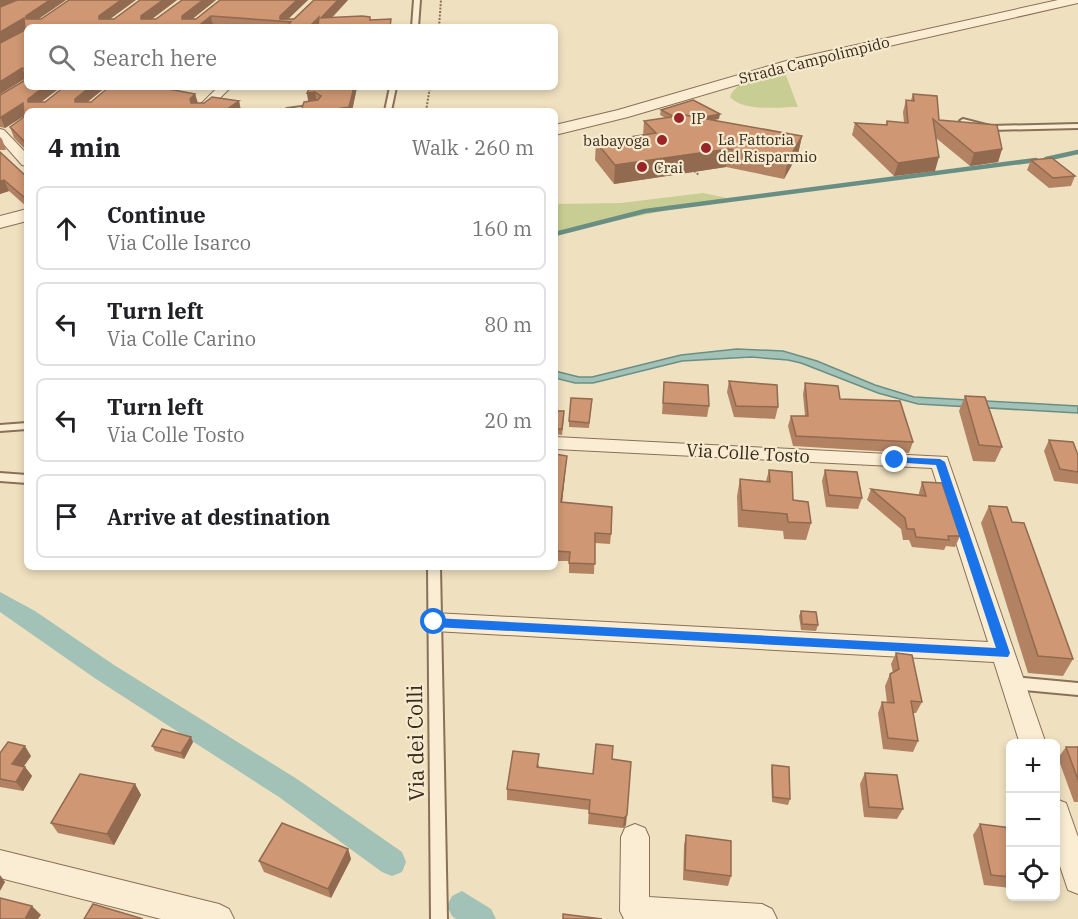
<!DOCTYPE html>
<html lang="en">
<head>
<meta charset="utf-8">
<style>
	body { margin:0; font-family:"IBM Plex Serif",serif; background:#f6f6f6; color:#202124 }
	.controls { position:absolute; right:18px; bottom:18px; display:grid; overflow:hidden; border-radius:9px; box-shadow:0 3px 9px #0003 }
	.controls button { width:54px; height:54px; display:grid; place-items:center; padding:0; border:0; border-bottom:2px solid #e0e0e0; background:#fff; color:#202124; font:30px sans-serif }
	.stop { position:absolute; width:18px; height:18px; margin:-14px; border:4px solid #1a73e8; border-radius:50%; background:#fff }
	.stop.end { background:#1a73e8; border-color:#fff; box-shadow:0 2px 6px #0008 }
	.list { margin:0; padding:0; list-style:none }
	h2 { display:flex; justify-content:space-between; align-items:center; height:78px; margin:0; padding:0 24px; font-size:26px }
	h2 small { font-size:20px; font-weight:400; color:#757577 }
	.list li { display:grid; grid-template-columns:39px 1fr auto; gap:18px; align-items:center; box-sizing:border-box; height:84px; margin:0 12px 12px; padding:0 12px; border:2px solid #e0e0e0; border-radius:9px }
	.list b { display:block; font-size:22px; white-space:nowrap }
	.list p { margin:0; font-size:20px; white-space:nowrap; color:#757577 }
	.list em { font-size:20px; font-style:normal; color:#757577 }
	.icon { flex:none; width:33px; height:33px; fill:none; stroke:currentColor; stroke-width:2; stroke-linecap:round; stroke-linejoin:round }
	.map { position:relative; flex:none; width:1078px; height:919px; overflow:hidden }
	.search { position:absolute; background:#fff; box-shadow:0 3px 9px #0003; left:24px; top:24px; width:534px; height:66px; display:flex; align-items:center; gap:15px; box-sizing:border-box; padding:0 21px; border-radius:9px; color:#757577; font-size:22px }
	.panel { position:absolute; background:#fff; box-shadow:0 3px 9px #0003; left:24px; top:108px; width:534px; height:462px; border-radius:9px }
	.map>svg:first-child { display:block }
</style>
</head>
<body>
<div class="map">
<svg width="1078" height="919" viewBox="0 0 1078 919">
	<rect width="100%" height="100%" fill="#efe0bf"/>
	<g fill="#c8ce93">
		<path d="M 784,70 L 798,107 C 778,107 744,112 730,97 C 736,79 767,75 784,70 Z"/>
		<path d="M 703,193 L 727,198 L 555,233 L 555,204 L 621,203 Z"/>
	</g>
	<path fill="#a2c1b7" stroke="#698f85" stroke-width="1.5" d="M 737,349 L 783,351 L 817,361 L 875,385 L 914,397 L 1078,406 L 1078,413 L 918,404 L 878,393 L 801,363 L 788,360 L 751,357 L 682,361 L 593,383 L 575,383 L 555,378 L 555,371 L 579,377 L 592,377 L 681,355 Z"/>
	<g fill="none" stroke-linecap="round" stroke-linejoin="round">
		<g stroke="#698f85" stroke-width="4.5">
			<path d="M 1046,159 L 1078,152"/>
			<path d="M 555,234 L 645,211 L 1036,160"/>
		</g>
		<g fill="#a2c1b7" fill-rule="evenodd">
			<path d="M 0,592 L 35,611 L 114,665 L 297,779 L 402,852 L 406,862 L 402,872 L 392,876 L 382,872 L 279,797 L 96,679 L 0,612 Z"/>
			<path d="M 462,891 L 491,909 L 496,919 L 456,919 L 452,916 L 447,906 L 452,896 Z"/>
		</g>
		<g stroke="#897057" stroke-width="4">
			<g id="service">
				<path d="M 414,0 L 420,0 L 418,27 L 412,27 Z"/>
				<path d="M 390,87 L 396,87 L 391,111 L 385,111 Z"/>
				<path d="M 316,105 L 319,107 L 318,108 L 301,111 L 284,111 L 287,109 Z"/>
				<path d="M 963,119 L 990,126 L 1078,124 L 1078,128 L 990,130 L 961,122 L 960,121 Z"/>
				<path d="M 27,423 L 27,429 L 0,431 L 0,425 Z"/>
				<path d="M 0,473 L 27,475 L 27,483 L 0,481 Z"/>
				<path d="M 428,567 L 440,567 L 447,919 L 431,919 Z"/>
				<path d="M 1013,677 L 1078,683 L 1078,695 L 1013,689 L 1008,687 L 1006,683 L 1008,679 Z"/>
			</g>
		</g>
		<g stroke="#897057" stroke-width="2">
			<g id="minor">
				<path d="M 218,87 L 231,87 L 207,111 L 194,111 Z"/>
				<path d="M 0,129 L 4,130 L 27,154 L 27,166 L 22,165 L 0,140 Z"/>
				<path d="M 555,437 L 947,457 L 1046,744 L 1020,744 L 994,662 L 434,631 L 426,629 L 422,622 L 426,615 L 434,613 L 988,642 L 932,468 L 555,449 Z"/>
				<path d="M 1056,799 L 1066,803 L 1078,837 L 1078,894 L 1068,890 L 1056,854 Z"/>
				<path d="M 635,824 L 645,828 L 649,837 L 649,897 L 762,904 L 772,909 L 777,919 L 624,919 L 620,911 L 621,837 L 625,828 Z"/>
				<path d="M 0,850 L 219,904 L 229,909 L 234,919 L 161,919 L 0,878 Z"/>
			</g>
		</g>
		<g stroke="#897057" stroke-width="2">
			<g id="tertiary">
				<path d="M 1058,0 L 1078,0 L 1078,3 L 801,66 L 628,117 L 555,135 L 555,125 L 618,110 L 793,59 Z"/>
				<path d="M 27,209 L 27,221 L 0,228 L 0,216 Z"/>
			</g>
		</g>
		<g stroke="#897057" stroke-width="2" stroke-dasharray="2 1.5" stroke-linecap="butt">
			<path d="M 439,27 L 441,0"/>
			<path d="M 426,111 L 430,87"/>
			<path d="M 694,171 L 699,175"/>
		</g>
		<use href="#service" fill="#faedd3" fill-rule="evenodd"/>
		<use href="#minor" fill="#faedd3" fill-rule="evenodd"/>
		<use href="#tertiary" fill="#faedd3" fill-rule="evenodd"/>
	</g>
	<g fill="#b28263">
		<path d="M 0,0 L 66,0 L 38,19 L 114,19 L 140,0 L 177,0 L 152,19 L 156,19 L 216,0 L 192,19 L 308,0 L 288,19 L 294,19 L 314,0 L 348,0 L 332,18 L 370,20 L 391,19 L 391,27 L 230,27 L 213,26 L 27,27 L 27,87 L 61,87 L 41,102 L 45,102 L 64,87 L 106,87 L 87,102 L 195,94 L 198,103 L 239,101 L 241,111 L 27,111 L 27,151 L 14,138 L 10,127 L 24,117 L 24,116 L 5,128 L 0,127 L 0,95 L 27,79 L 26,78 L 0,94 Z"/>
		<path d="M 310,87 L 357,87 L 352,111 L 308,101 L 307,93 Z"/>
		<path d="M 913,94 L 939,120 L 1002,149 L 998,162 L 970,166 L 936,138 L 935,171 L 894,176 L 852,135 L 855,123 L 886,125 L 887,121 L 904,123 L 903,112 L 906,100 L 911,100 Z"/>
		<path d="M 661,110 L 719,119 L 713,120 L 802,136 L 798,154 L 784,179 L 726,167 L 614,184 L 595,160 L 596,142 L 643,135 L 644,121 L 666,118 L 660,115 Z"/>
		<path d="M 0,137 L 2,139 L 6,150 L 0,150 Z"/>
		<path d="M 0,152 L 27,177 L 27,207 L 9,191 L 0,194 Z"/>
		<path d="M 1031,160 L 1075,176 L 1071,186 L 1049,188 L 1027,170 Z"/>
		<path d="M 729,381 L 778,407 L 775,419 L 734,417 L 727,392 Z"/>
		<path d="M 664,382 L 709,406 L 707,417 L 662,414 Z"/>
		<path d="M 805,383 L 840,399 L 913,442 L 909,453 L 793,446 L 788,426 L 791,416 L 805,416 L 803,394 Z"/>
		<path d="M 965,396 L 1002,447 L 995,462 L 973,461 L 959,411 Z"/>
		<path d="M 592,399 L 589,428 L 569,427 L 569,421 Z"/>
		<path d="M 555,411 L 564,417 L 562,435 L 555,434 Z"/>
		<path d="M 1049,440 L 1078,455 L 1078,484 L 1054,481 L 1044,451 Z"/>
		<path d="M 555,454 L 566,465 L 562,502 L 611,534 L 610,544 L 595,543 L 594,574 L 569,573 L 569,561 L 555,561 Z"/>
		<path d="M 769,470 L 811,523 L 806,540 L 784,539 L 783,531 L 738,527 L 737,496 L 740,479 L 766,481 Z"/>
		<path d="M 825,470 L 862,498 L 858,509 L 826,507 L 822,481 Z"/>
		<path d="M 922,482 L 960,536 L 955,547 L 946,546 L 944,550 L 912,547 L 909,540 L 903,540 L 901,529 L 867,500 L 871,489 L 919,495 L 919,493 Z"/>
		<path d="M 989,506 L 1012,522 L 1073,659 L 1063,676 L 1028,673 L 981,523 Z"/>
		<path d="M 801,611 L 818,625 L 816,631 L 801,630 L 799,616 Z"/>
		<path d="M 896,653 L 922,702 L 916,713 L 913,713 L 918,741 L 913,752 L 883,749 L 878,713 L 882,702 L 887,703 L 885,686 L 890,674 L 893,673 L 891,664 Z"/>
		<path d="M 193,742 L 184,759 L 155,751 L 152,746 Z"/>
		<path d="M 1066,747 L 1078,747 L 1078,802 L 1074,802 L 1058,758 Z"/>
		<path d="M 0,753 L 31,756 L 24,766 L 25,767 L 32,776 L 23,791 L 0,787 Z"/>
		<path d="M 612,759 L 626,825 L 623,828 L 588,824 L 589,810 L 507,800 L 507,789 L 539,764 L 539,768 L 593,774 Z"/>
		<path d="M 772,765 L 790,799 L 788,805 L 772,802 L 771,770 Z"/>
		<path d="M 865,773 L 903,809 L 897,819 L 864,817 L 860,784 Z"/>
		<path d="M 135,784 L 141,795 L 114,845 L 58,833 L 51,823 Z"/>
		<path d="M 980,824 L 1011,828 L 1011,888 L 984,885 L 973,835 Z"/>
		<path d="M 686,835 L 731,876 L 728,886 L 683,880 L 684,845 Z"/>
		<path d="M 348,849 L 351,859 L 331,898 L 264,872 L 259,861 Z"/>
	</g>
	<g fill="#916a50">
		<path d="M 0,0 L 15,0 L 15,1 L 0,7 Z"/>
		<path d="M 50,0 L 66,0 L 30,25 L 26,19 L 26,16 Z"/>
		<path d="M 121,0 L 136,0 L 102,25 L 99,19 L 99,16 Z"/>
		<path d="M 163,0 L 177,0 L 144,25 L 141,19 L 141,16 Z"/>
		<path d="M 203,0 L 216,0 L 185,25 L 182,19 L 182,16 Z"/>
		<path d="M 297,0 L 308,0 L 285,22 L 280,22 L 280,16 Z"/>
		<path d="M 338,0 L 348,0 L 322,27 L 321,18 Z"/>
		<path d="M 211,16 L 213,26 L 211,27 L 197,27 Z"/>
		<path d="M 319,17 L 320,27 L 309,27 Z"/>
		<path d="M 24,18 L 27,28 L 0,43 L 0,32 Z"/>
		<path d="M 22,68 L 26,78 L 0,94 L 0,82 Z"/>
		<path d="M 44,87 L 61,87 L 32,109 L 28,102 L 28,99 Z"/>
		<path d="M 90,87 L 106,87 L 79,109 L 75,102 L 75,99 Z"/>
		<path d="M 354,87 L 357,87 L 352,111 L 331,111 Z"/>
		<path d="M 315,92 L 317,103 L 309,104 L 307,93 Z"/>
		<path d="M 195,94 L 198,104 L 192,109 L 190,99 Z"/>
		<path d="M 239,101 L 241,111 L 224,111 Z"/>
		<path d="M 23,103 L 27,114 L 5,128 L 1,118 Z"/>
		<path d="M 720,114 L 719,119 L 681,126 L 681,121 Z"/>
		<path d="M 802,136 L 798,154 L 784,179 L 788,160 Z"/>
		<path d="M 728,149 L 726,167 L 614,184 L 615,165 Z"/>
		<path d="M 1002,149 L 998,162 L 970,166 L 974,153 Z"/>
		<path d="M 939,157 L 935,171 L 894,176 L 898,163 Z"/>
		<path d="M 4,180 L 9,191 L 0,194 L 0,181 Z"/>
		<path d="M 567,456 L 566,465 L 561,512 L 561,502 Z"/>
		<path d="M 191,737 L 193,742 L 184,759 L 181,753 Z"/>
		<path d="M 25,746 L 31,756 L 19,773 L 12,764 Z"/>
		<path d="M 25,767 L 32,776 L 23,791 L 16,782 Z"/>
		<path d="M 135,784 L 141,795 L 114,845 L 107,834 Z"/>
		<path d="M 627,815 L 626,825 L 623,828 L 624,818 Z"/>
		<path d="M 348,849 L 351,859 L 331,898 L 328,889 Z"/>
		<path d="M 0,875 L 5,882 L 0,891 Z"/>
		<path d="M 32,906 L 41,915 L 38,919 L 25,919 Z"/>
	</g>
	<g fill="#cf9773" stroke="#916a50" stroke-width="1.5">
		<path d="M 17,0 L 50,0 L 26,16 L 26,19 L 41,19 L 69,0 L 121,0 L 99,16 L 99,19 L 114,19 L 140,0 L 163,0 L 141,16 L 141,19 L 156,19 L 182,0 L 203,0 L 182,16 L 182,19 L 196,19 L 220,0 L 297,0 L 280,16 L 280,19 L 294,19 L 314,0 L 338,0 L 321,18 L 362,16 L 370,17 L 370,20 L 391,19 L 390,27 L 318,27 L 319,17 L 309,27 L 286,27 L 291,22 L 211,16 L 197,27 L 27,27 L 27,87 L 44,87 L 28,99 L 28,102 L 45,102 L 64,87 L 90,87 L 75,99 L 75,102 L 91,102 L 109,87 L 158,87 L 195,94 L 190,99 L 191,103 L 204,103 L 212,97 L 239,101 L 224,111 L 27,111 L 27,142 L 24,141 L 10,127 L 24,117 L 23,103 L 0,118 L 0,95 L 27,79 L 26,69 L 22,68 L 0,82 L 0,43 L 25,30 L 24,18 L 0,32 L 0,7 Z"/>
		<path d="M 310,87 L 354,87 L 349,107 L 331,110 L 331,111 L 301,111 L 304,102 L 318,100 L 321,96 L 315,92 L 307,93 Z"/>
		<path d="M 913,94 L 937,96 L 939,120 L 997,125 L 1002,149 L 974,153 L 933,119 L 939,157 L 898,163 L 855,123 L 887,125 L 887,121 L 908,123 L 906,100 L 914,101 Z"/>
		<path d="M 693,100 L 720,114 L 700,118 L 684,115 L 673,116 L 661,110 Z"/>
		<path d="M 684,115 L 802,136 L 788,160 L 728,149 L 615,165 L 596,142 L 656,133 L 644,121 Z"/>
		<path d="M 0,152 L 27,177 L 27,197 L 25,198 L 4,180 L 0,181 Z"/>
		<path d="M 1052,158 L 1075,176 L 1053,178 L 1031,160 Z"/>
		<path d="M 729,381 L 777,385 L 778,407 L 736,406 Z"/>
		<path d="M 664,382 L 708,385 L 709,406 L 663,403 Z"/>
		<path d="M 805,383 L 838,386 L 840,399 L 900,401 L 913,442 L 796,436 L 791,416 L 808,416 Z"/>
		<path d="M 965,396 L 985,397 L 1002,447 L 979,445 Z"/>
		<path d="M 571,398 L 592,399 L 589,423 L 569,421 Z"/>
		<path d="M 555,411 L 564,411 L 562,429 L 555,429 Z"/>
		<path d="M 1049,440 L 1073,442 L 1078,455 L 1078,472 L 1060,469 Z"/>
		<path d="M 555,454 L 567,456 L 561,502 L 612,507 L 611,534 L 595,533 L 595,564 L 569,563 L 570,552 L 555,551 Z"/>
		<path d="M 769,470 L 792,472 L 793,500 L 808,502 L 811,523 L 788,522 L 787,514 L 742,510 L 740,479 L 770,482 Z"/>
		<path d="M 825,470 L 857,472 L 862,498 L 829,495 Z"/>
		<path d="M 922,482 L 942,483 L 960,536 L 948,536 L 949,540 L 916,537 L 914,529 L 907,529 L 905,518 L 871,489 L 926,496 Z"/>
		<path d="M 989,506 L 1007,507 L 1012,522 L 1024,523 L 1073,659 L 1038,656 Z"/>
		<path d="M 801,611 L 816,612 L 818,625 L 802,624 Z"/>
		<path d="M 896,653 L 912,655 L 922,702 L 911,701 L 918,741 L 888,738 L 882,702 L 894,703 L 890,674 L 899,669 Z"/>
		<path d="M 162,729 L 191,737 L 181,753 L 152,746 Z"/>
		<path d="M 8,742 L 25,746 L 12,764 L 25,767 L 16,782 L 0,779 L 0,753 Z"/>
		<path d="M 596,744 L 613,746 L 612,759 L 631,762 L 627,815 L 624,818 L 589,813 L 590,800 L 507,789 L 513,751 L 539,754 L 537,767 L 593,774 Z"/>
		<path d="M 1066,747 L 1078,747 L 1078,780 Z"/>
		<path d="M 772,765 L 789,767 L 790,799 L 773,797 Z"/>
		<path d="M 865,773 L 897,775 L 903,809 L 869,807 Z"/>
		<path d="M 80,774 L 135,784 L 107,834 L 51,823 Z"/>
		<path d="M 282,823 L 348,849 L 328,889 L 259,861 Z"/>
		<path d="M 980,824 L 1011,828 L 1011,877 L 991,875 Z"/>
		<path d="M 686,835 L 731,841 L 731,876 L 685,870 Z"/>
		<path d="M 0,898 L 32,906 L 25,919 L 0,919 Z"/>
		<path d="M 93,904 L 143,919 L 84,919 Z"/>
		<path d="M 563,914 L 602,919 L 563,919 Z"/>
	</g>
	<path fill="#1a73e8" d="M 895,457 L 940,459 L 945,462 L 1010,653 L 1008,657 L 434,627 L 428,622 L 434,618 L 996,648 L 936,465 L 891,462 L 890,460 Z"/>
	<g fill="#9a2528" stroke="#f6eacf" stroke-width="2">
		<circle cx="679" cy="118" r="6"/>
		<circle cx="662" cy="140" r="6"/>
		<circle cx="706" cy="148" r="6"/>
		<circle cx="642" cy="167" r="6"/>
	</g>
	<g text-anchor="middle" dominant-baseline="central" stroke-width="4.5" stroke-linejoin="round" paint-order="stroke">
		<g font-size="15" fill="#37291c" stroke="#f6eacf">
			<text transform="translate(814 60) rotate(-14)">Strada Campolimpido</text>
		</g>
		<g font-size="15" fill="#37291c" stroke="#f6eacf" text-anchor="start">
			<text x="691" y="118">IP</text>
			<text x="718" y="139">La Fattoria<tspan x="718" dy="17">del Risparmio</tspan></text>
			<text x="650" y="140" text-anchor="end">babayoga</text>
			<text x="654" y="167">Crai</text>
		</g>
		<g font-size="18" fill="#37291c" stroke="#f6eacf">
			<text transform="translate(748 453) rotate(3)">Via Colle Tosto</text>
		</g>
		<g font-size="21" fill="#37291c" stroke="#f6eacf">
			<text transform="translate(415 743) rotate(-91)">Via dei Colli</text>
		</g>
	</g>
</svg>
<div class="controls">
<button>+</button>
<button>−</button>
<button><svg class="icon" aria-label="locate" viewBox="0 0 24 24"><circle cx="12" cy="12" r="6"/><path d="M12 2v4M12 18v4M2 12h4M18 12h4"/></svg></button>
</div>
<div class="stop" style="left:434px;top:622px"></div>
<div class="stop end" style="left:895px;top:460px"></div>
<div class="search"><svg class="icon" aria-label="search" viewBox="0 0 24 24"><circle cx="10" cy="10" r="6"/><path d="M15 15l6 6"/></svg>Search here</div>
<section class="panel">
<h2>4 min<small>Walk · 260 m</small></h2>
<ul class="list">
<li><svg class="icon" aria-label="ahead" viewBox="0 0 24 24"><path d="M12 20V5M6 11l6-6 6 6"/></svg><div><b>Continue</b><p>Via Colle Isarco</p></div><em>160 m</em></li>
<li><svg class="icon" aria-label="left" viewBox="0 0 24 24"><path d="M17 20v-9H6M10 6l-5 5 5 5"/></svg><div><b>Turn left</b><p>Via Colle Carino</p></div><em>80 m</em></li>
<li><svg class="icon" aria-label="left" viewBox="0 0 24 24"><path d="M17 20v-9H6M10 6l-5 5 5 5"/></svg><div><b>Turn left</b><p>Via Colle Tosto</p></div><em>20 m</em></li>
<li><svg class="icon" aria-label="arrive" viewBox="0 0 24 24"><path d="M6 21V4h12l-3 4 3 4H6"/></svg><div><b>Arrive at destination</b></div></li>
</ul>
</section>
</div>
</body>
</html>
